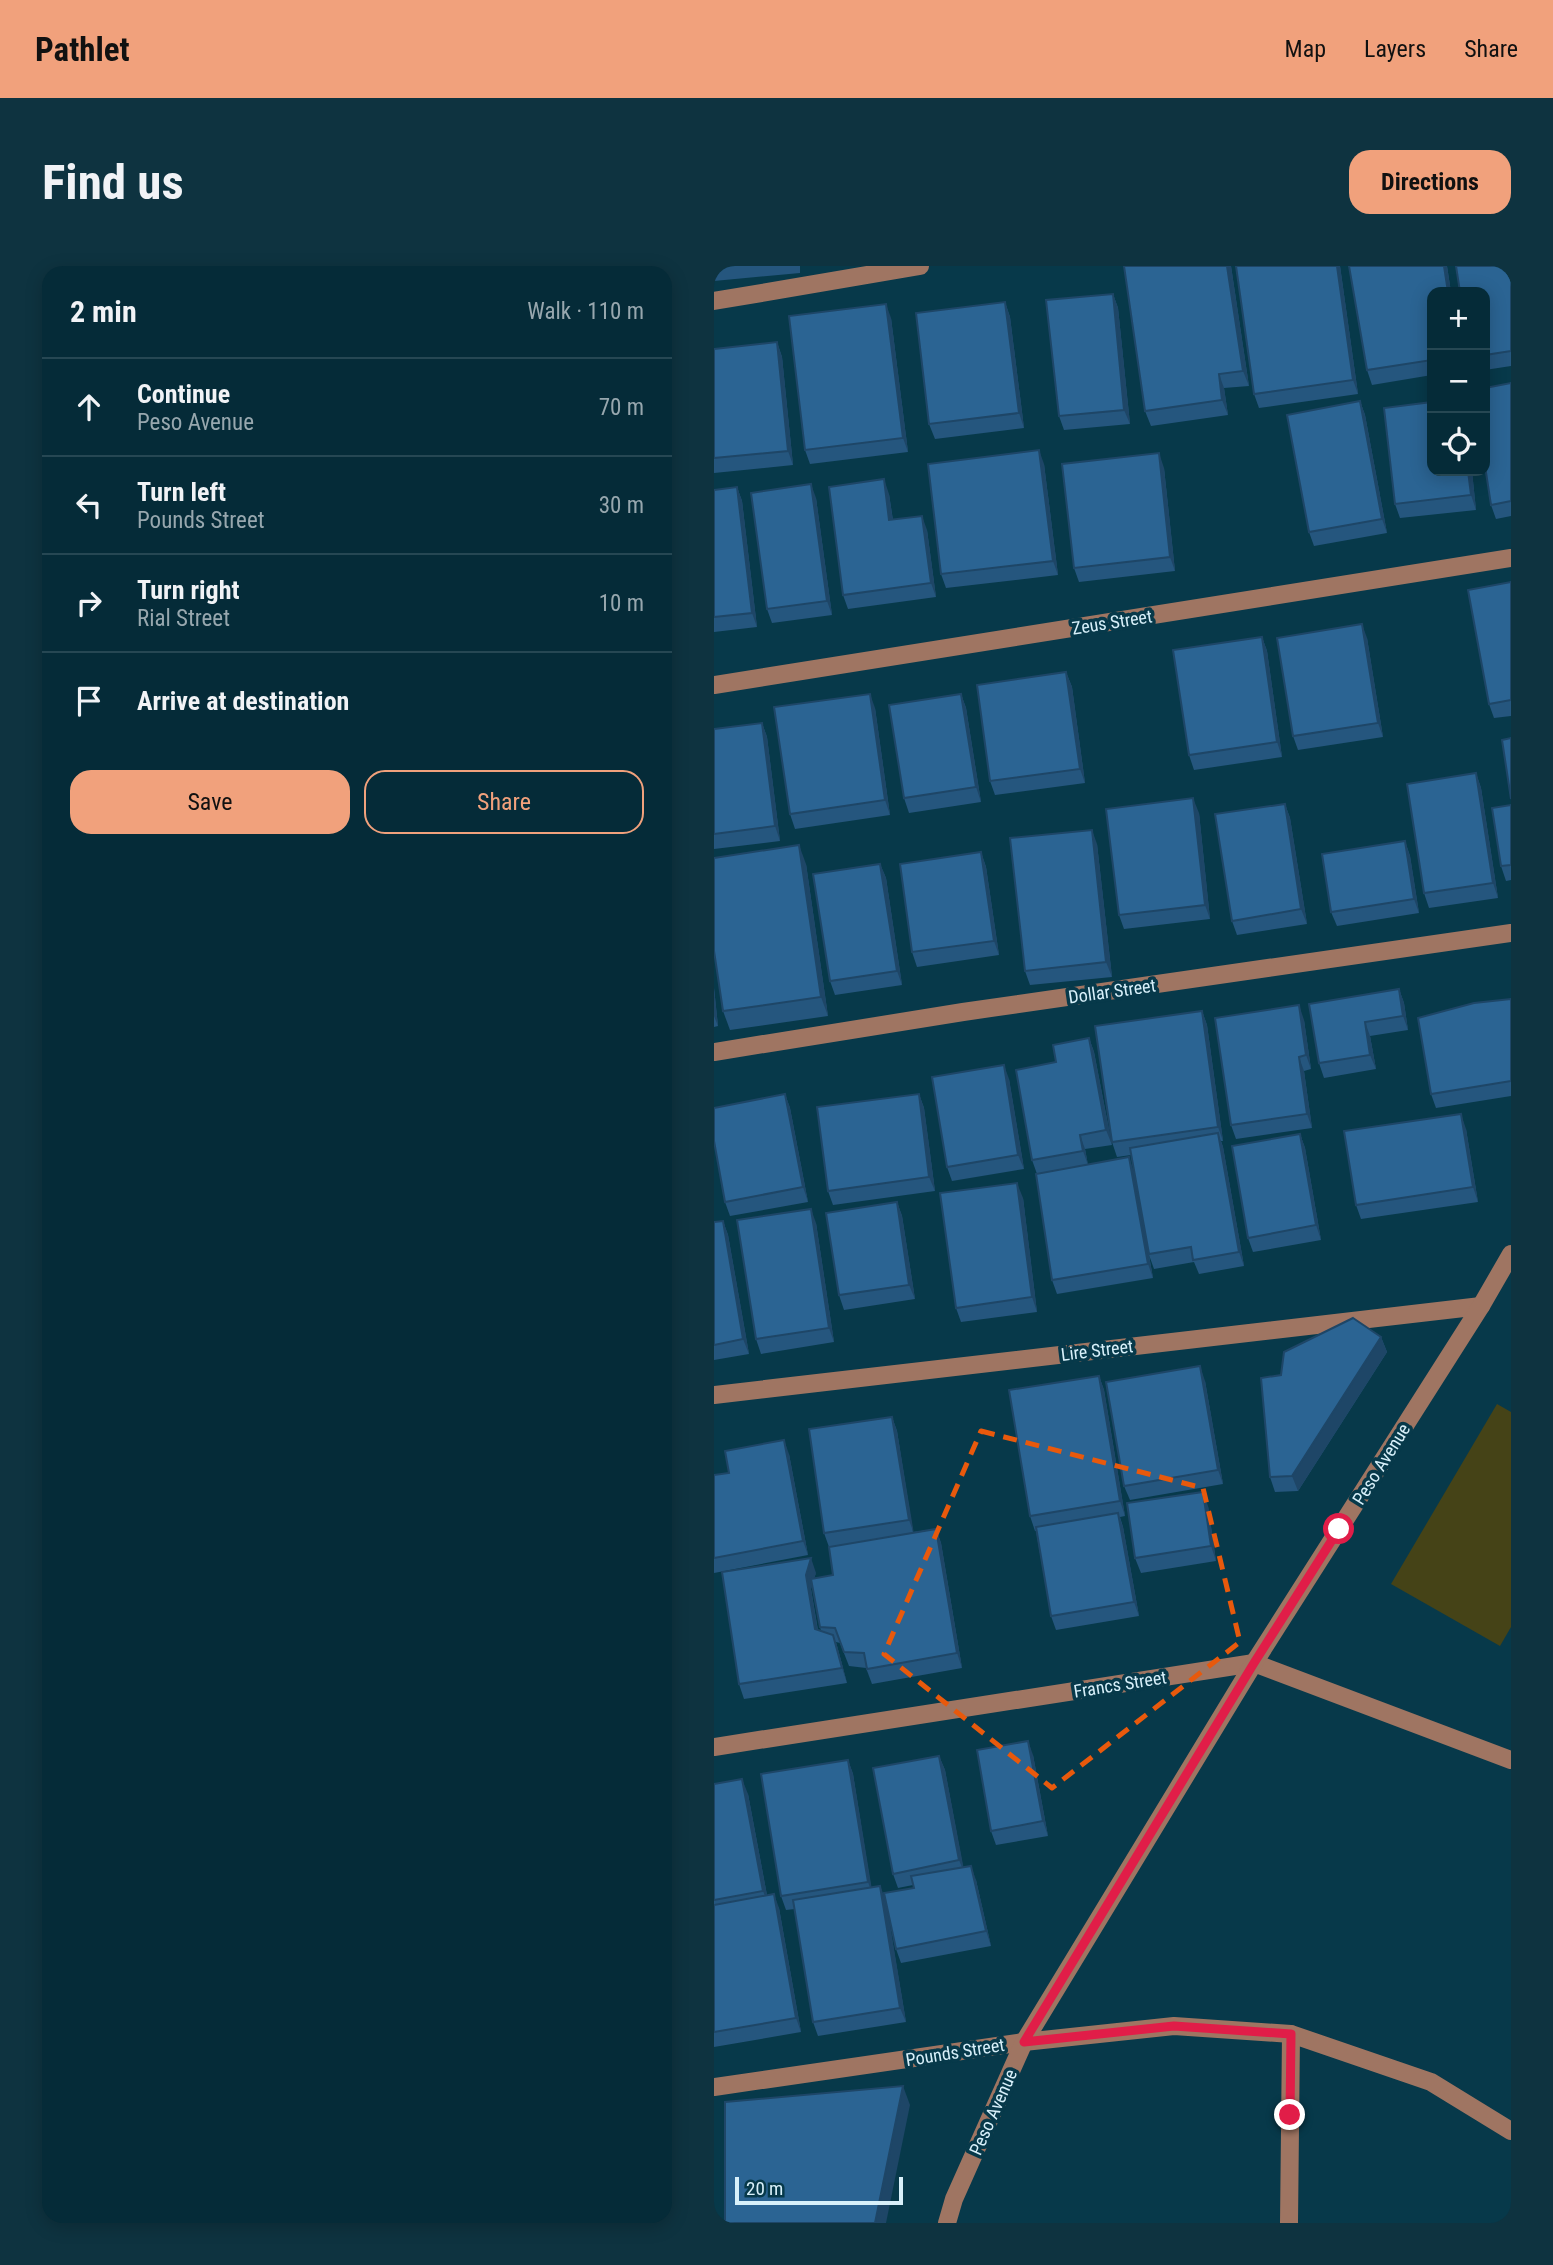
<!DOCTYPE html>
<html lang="en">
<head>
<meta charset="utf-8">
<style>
	body { margin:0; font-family:"Roboto Condensed",sans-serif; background:#0e3340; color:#f1f3f6 }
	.controls { position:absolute; right:21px; top:21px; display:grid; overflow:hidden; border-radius:14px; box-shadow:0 4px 18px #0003 }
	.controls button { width:63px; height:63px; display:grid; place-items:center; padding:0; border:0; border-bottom:2px solid #264753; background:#052b38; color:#f1f3f6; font:35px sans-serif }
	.scale { position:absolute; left:21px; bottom:18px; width:168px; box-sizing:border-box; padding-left:7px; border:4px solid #d8f0fa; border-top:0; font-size:19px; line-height:24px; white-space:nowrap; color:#d8f0fa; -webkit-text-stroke:5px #07394a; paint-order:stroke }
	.stop { position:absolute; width:21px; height:21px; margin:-16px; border:5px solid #e11d48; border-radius:50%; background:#fff }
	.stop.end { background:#e11d48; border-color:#fff; box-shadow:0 2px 7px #0008 }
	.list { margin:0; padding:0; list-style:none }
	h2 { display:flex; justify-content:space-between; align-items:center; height:91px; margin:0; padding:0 28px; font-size:30px }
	h2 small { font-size:23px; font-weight:400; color:#97a7ae }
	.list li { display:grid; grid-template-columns:46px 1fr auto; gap:21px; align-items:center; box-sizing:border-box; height:98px; padding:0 28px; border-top:2px solid #264753 }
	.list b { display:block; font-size:26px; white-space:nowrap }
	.list p { margin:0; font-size:23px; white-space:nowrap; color:#97a7ae }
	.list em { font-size:23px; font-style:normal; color:#97a7ae }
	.actions { display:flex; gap:14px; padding:21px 28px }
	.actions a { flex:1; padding:16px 0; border:2px solid #f1a17c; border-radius:21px; text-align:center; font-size:24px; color:#f1a17c }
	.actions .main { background:#f1a17c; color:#111 }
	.icon { flex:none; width:38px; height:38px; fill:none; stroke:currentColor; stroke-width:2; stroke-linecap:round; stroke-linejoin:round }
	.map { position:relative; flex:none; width:797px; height:1957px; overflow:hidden; border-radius:21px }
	header { display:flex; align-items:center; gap:42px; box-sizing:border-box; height:98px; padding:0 35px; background:#f1a17c; color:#111 }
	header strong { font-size:33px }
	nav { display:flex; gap:38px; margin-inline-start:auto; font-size:24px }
	.intro { display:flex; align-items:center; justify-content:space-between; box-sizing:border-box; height:168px; padding:0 42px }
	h1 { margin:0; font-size:49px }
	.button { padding:18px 32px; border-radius:21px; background:#f1a17c; color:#111; font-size:24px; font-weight:700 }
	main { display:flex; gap:42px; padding:0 42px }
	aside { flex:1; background:#052b38; border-radius:21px; box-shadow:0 4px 18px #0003 }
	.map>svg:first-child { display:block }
</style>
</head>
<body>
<header>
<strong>Pathlet</strong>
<nav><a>Map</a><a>Layers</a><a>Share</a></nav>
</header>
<div class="intro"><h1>Find us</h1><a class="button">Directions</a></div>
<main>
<aside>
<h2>2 min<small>Walk · 110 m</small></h2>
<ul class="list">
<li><svg class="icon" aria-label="ahead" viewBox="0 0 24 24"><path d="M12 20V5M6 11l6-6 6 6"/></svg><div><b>Continue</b><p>Peso Avenue</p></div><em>70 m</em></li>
<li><svg class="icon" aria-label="left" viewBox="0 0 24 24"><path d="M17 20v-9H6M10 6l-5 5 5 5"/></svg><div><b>Turn left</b><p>Pounds Street</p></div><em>30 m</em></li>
<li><svg class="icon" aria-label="right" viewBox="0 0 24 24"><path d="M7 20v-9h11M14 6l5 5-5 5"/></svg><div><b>Turn right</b><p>Rial Street</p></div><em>10 m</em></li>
<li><svg class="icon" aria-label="arrive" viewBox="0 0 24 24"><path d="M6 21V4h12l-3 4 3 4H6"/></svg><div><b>Arrive at destination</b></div></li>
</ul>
<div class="actions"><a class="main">Save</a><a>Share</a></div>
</aside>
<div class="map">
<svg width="797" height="1957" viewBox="0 0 797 1957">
	<rect width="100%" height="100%" fill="#07394a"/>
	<path fill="#454317" d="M 783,1138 L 797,1146 L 797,1361 L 786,1380 L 677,1318 Z"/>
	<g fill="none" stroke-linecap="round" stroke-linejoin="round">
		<g stroke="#9f7562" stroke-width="18">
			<path d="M 0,35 L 206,0"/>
			<path d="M 0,419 L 797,292"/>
			<path d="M 0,786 L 249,746 L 797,667"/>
			<path d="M 0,1129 L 767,1040"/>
			<path d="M 0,1481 L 540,1397 L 797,1494"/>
			<path d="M 0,1821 L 310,1776 L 460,1760 L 577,1768 L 717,1816 L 797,1865"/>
			<path d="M 233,1957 L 240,1933 L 310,1776 L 540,1397 L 767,1040 L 797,988"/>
			<path d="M 575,1957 L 577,1768"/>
		</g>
	</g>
	<g fill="#25567e" fill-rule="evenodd">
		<path d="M 0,0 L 86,0 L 86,7 L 0,15 Z"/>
		<path d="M 517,0 L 535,120 L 510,122 L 514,149 L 437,160 L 431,145 Z"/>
		<path d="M 522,0 L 626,0 L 644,128 L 545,142 L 540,128 Z"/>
		<path d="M 635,0 L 733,0 L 737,26 L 718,26 L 718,109 L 658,119 L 653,104 Z"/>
		<path d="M 797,0 L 797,100 L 771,104 L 771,26 Z"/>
		<path d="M 399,28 L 404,42 L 416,158 L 350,164 L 345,150 Z"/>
		<path d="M 291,36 L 296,51 L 310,162 L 221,173 L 215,158 Z"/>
		<path d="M 177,52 L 194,186 L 96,198 L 91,184 Z"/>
		<path d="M 63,76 L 68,91 L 79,199 L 0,207 L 0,83 Z"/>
		<path d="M 797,117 L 797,250 L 782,253 L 777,239 Z"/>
		<path d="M 646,135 L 651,149 L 673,267 L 600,280 L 595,266 Z"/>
		<path d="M 330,198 L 344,309 L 232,322 L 227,308 Z"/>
		<path d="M 450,202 L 461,305 L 365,316 L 360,302 Z"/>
		<path d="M 758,205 L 762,244 L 686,252 L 681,238 Z"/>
		<path d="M 23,221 L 28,235 L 43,361 L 0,366 L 0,224 Z"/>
		<path d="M 175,228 L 179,254 L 213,264 L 222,331 L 134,343 L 129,329 Z"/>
		<path d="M 102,232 L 118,349 L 58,357 L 53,343 Z"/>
		<path d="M 797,316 L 797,450 L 780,452 L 775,438 Z"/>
		<path d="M 548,371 L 553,385 L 568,491 L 480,504 L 475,489 Z"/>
		<path d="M 653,372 L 669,471 L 584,484 L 579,470 Z"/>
		<path d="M 352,406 L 358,421 L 371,517 L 281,529 L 276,515 Z"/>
		<path d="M 247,428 L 252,442 L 267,536 L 195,547 L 190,532 Z"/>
		<path d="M 161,442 L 176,549 L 81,563 L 76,548 Z"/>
		<path d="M 48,457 L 53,471 L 66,575 L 0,583 L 0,463 Z"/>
		<path d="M 762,507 L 767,522 L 784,632 L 715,642 L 710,627 Z"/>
		<path d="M 571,538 L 576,552 L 593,658 L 523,669 L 518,655 Z"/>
		<path d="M 797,539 L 797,614 L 792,615 L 787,600 Z"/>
		<path d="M 485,547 L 496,653 L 410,663 L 405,649 Z"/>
		<path d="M 691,575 L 696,590 L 705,647 L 623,660 L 617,646 Z"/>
		<path d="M 383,578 L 398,711 L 316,719 L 311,705 Z"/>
		<path d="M 267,586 L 272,601 L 285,689 L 203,701 L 198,686 Z"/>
		<path d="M 92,598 L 114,750 L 16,764 L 9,745 Z"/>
		<path d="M 166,598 L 172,612 L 188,719 L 121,729 L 116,715 Z"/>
		<path d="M 0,722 L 4,760 L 0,761 Z"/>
		<path d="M 685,723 L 690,737 L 694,764 L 656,770 L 662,803 L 610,812 L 605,797 Z"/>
		<path d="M 797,733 L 797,830 L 722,842 L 717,828 Z"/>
		<path d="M 488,745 L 493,759 L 509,875 L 507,875 L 509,881 L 530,1000 L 485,1008 L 480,996 L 440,1003 L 435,989 L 439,1012 L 343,1028 L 338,1014 L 323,908 L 318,894 L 342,796 L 375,772 L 380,786 L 398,879 L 371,883 L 374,899 L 420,905 L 417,889 L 403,891 L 398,876 Z"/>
		<path d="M 590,754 L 597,803 L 590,805 L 598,862 L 522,873 L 517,859 Z"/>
		<path d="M 295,813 L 310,903 L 238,915 L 233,901 Z"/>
		<path d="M 71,828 L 76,842 L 94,936 L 16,950 L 11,936 Z"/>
		<path d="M 205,828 L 210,842 L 221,925 L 119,939 L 114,925 Z"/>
		<path d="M 752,863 L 764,936 L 647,953 L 642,939 Z"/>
		<path d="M 586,868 L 591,882 L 607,974 L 539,986 L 534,972 Z"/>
		<path d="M 309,932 L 323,1046 L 247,1056 L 242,1042 Z"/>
		<path d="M 183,936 L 188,950 L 201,1033 L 130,1044 L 125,1029 Z"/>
		<path d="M 9,955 L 14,969 L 35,1088 L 0,1094 L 0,956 Z"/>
		<path d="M 102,957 L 120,1076 L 47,1088 L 42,1073 Z"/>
		<path d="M 667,1071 L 673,1086 L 584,1225 L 561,1226 L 556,1211 L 567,1109 Z"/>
		<path d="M 385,1110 L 390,1124 L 411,1250 L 406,1251 L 409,1261 L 425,1350 L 342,1364 L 337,1350 L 322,1265 L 321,1265 L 316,1250 Z"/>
		<path d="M 491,1115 L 509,1218 L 416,1234 L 410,1220 Z"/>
		<path d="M 178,1151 L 183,1165 L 199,1266 L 222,1263 L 227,1277 L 248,1402 L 158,1418 L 152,1402 L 135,1400 L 126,1377 L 122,1376 L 133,1417 L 30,1433 L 25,1418 L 102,1307 L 100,1312 L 119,1309 L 115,1281 L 110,1267 ZM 98,1319 L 106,1361 L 107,1365 L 104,1364 L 97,1323 Z"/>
		<path d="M 75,1188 L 94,1289 L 0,1307 L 0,1209 L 15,1207 Z"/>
		<path d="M 494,1240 L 502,1295 L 427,1307 L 421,1292 Z"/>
		<path d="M 319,1489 L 334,1570 L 282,1579 L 277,1565 Z"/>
		<path d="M 225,1490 L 231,1504 L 249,1601 L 262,1614 L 277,1680 L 187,1697 L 182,1683 L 172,1637 L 192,1756 L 104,1770 L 99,1756 L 81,1643 L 72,1644 L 67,1630 L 134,1494 L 139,1508 L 157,1621 L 171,1633 L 200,1622 L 199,1619 L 184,1622 L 179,1608 Z"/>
		<path d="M 0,1518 L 34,1528 L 53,1629 L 65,1642 L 87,1766 L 0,1781 Z"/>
	</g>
	<g fill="#1e4667">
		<path d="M 513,0 L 517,0 L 535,120 L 529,105 Z"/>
		<path d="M 623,0 L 626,0 L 644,128 L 639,114 Z"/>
		<path d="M 730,0 L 733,0 L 737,26 L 734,26 Z"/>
		<path d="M 399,28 L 404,42 L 416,158 L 410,144 Z"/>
		<path d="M 291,36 L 296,51 L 310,162 L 305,147 Z"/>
		<path d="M 172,38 L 177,52 L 194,186 L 189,172 Z"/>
		<path d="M 63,76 L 68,91 L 79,199 L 74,185 Z"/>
		<path d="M 505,108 L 510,122 L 514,149 L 508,134 Z"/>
		<path d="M 646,135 L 651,149 L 673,267 L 668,253 Z"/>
		<path d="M 325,184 L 330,198 L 344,309 L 339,295 Z"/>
		<path d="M 445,187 L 450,202 L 461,305 L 456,291 Z"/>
		<path d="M 754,205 L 758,205 L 762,244 L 757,229 Z"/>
		<path d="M 170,213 L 175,228 L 181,269 L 175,254 Z"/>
		<path d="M 97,218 L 102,232 L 118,349 L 113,335 Z"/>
		<path d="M 23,221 L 28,235 L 43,361 L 38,347 Z"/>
		<path d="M 208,250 L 213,264 L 222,331 L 217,317 Z"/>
		<path d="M 648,358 L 653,372 L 669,471 L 664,457 Z"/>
		<path d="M 548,371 L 553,385 L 568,491 L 563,476 Z"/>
		<path d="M 352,406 L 358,421 L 371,517 L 366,503 Z"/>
		<path d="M 156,428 L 161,442 L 176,549 L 171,534 Z"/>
		<path d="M 247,428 L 252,442 L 267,536 L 262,521 Z"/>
		<path d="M 48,457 L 53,471 L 66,575 L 61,560 Z"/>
		<path d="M 762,507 L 767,522 L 784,632 L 779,617 Z"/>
		<path d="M 479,532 L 485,547 L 496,653 L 491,639 Z"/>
		<path d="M 571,538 L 576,552 L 593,658 L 587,643 Z"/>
		<path d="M 378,564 L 383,578 L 398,711 L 392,696 Z"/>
		<path d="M 691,575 L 696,590 L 705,647 L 700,633 Z"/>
		<path d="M 85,579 L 92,598 L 114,750 L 107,731 Z"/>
		<path d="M 267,586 L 272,601 L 285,689 L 280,675 Z"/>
		<path d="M 166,598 L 172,612 L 188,719 L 183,705 Z"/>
		<path d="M 0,722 L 4,760 L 0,750 Z"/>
		<path d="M 685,723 L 690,737 L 694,764 L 689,750 Z"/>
		<path d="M 585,739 L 590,754 L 597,803 L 592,789 Z"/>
		<path d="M 488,745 L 493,759 L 509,875 L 504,861 Z"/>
		<path d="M 651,756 L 656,770 L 662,803 L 656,789 Z"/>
		<path d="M 375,772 L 380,786 L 398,879 L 392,864 Z"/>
		<path d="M 585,791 L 590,805 L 598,862 L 593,848 Z"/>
		<path d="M 290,799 L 295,813 L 310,903 L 304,889 Z"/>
		<path d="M 71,828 L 76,842 L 94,936 L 89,921 Z"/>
		<path d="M 205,828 L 210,842 L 221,925 L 215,911 Z"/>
		<path d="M 747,848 L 752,863 L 764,936 L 759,921 Z"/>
		<path d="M 504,867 L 509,881 L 530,1000 L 525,986 Z"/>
		<path d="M 586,868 L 591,882 L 607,974 L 602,959 Z"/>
		<path d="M 366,869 L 371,883 L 374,899 L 369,885 Z"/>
		<path d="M 415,891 L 420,906 L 439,1012 L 434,998 Z"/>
		<path d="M 303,917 L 309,932 L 323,1046 L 318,1031 Z"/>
		<path d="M 183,936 L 188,950 L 201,1033 L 195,1019 Z"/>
		<path d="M 97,943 L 102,957 L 120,1076 L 115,1062 Z"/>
		<path d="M 9,955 L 14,969 L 35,1088 L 29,1073 Z"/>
		<path d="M 667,1071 L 673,1086 L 584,1225 L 578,1210 Z"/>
		<path d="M 486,1100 L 491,1115 L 509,1218 L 504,1204 Z"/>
		<path d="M 385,1110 L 390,1124 L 411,1250 L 406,1235 Z"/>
		<path d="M 178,1151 L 183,1165 L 200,1268 L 195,1254 Z"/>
		<path d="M 70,1174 L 75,1188 L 94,1289 L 89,1275 Z"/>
		<path d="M 489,1226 L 494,1240 L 502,1295 L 497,1280 Z"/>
		<path d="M 404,1247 L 409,1261 L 425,1350 L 420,1336 Z"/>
		<path d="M 222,1263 L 227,1277 L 248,1402 L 243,1387 Z"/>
		<path d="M 97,1292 L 102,1307 L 97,1323 L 106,1378 L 101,1363 L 92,1309 Z"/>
		<path d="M 119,1369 L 124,1383 L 133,1417 L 128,1402 Z"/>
		<path d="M 314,1475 L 319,1489 L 334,1570 L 329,1555 Z"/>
		<path d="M 225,1490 L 231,1504 L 251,1609 L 245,1594 Z"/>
		<path d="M 134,1494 L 139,1508 L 159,1630 L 154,1616 Z"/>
		<path d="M 28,1513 L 34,1528 L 55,1640 L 49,1625 Z"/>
		<path d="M 257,1600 L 262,1614 L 277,1680 L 272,1665 Z"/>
		<path d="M 166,1620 L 172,1634 L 192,1756 L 186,1742 Z"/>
		<path d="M 60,1628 L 65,1642 L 87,1766 L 82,1752 Z"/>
		<path d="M 189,1820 L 196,1839 L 172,1957 L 161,1957 Z"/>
	</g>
	<g fill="#2b6493" stroke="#1e4667" stroke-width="2">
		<path d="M 410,0 L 513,0 L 529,105 L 505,108 L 508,134 L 431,145 Z"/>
		<path d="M 522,0 L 623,0 L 639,114 L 540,128 Z"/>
		<path d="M 635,0 L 730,0 L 734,26 L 718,26 L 718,94 L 653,104 Z"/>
		<path d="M 742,0 L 797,0 L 797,85 L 771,89 L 771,26 L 746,26 Z"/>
		<path d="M 399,28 L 410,144 L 345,150 L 332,34 Z"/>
		<path d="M 291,36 L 305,147 L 215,158 L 202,47 Z"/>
		<path d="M 172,38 L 189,172 L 91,184 L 75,50 Z"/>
		<path d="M 63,76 L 74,185 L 0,192 L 0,83 Z"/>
		<path d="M 797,117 L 797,235 L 777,239 L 771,200 L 771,122 Z"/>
		<path d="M 646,135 L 668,253 L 595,266 L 573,149 Z"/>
		<path d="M 718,136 L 718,205 L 754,205 L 757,229 L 681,238 L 670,142 Z"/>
		<path d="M 325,184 L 339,295 L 227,308 L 214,198 Z"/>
		<path d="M 445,187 L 456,291 L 360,302 L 348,198 Z"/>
		<path d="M 170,213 L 175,254 L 208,250 L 217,317 L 129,329 L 115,221 Z"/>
		<path d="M 97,218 L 113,335 L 53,343 L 37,227 Z"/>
		<path d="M 23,221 L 38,347 L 0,351 L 0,224 Z"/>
		<path d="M 797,316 L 797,434 L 775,438 L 754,324 Z"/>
		<path d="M 648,358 L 664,457 L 579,470 L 563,372 Z"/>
		<path d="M 548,371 L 563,476 L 475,489 L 459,384 Z"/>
		<path d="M 352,406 L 366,503 L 276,515 L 263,419 Z"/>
		<path d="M 156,428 L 171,534 L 76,548 L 60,441 Z"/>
		<path d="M 247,428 L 262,521 L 190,532 L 175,439 Z"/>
		<path d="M 48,457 L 61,560 L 0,568 L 0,463 Z"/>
		<path d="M 797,472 L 797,533 L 788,474 Z"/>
		<path d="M 762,507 L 779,617 L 710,627 L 693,518 Z"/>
		<path d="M 479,532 L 491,639 L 405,649 L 392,543 Z"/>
		<path d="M 571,538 L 587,643 L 518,655 L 501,548 Z"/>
		<path d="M 797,539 L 797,599 L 787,600 L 778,542 Z"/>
		<path d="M 378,564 L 392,696 L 311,705 L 296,572 Z"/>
		<path d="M 691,575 L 700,633 L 617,646 L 608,588 Z"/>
		<path d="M 85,579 L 107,731 L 9,745 L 0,685 L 0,592 Z"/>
		<path d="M 267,586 L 280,675 L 198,686 L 186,598 Z"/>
		<path d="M 166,598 L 183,705 L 116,715 L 99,608 Z"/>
		<path d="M 685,723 L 689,750 L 651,756 L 656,789 L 605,797 L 595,738 Z"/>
		<path d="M 797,733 L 797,815 L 717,828 L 704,752 L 760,737 Z"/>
		<path d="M 585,739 L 592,789 L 585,791 L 593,848 L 517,859 L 501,752 Z"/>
		<path d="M 488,745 L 504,861 L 398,876 L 381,760 Z"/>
		<path d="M 375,772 L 392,864 L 366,869 L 369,885 L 318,894 L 302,804 L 342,796 L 339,779 Z"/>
		<path d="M 290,799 L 304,889 L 233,901 L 218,811 Z"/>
		<path d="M 71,828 L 89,921 L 11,936 L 0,875 L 0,842 Z"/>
		<path d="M 205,828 L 215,911 L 114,925 L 103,841 Z"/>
		<path d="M 747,848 L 759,921 L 642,939 L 630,865 Z"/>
		<path d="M 504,867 L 525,986 L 479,994 L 477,981 L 435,988 L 416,882 Z"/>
		<path d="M 586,868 L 602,959 L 534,972 L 518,880 Z"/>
		<path d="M 415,891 L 434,998 L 338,1014 L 322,908 Z"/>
		<path d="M 303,917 L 318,1031 L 242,1042 L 226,927 Z"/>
		<path d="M 183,936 L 195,1019 L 125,1029 L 112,947 Z"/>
		<path d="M 97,943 L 115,1062 L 42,1073 L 23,954 Z"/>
		<path d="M 9,955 L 29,1073 L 0,1079 L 0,956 Z"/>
		<path d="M 639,1052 L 667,1071 L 578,1210 L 556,1211 L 547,1112 L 567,1109 L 570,1086 Z"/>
		<path d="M 486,1100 L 504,1204 L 410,1220 L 392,1116 Z"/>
		<path d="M 385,1110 L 406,1235 L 316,1250 L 295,1124 Z"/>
		<path d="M 178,1151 L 195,1254 L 110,1267 L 95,1163 Z"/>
		<path d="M 70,1174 L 89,1275 L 0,1292 L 0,1209 L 15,1207 L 11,1185 Z"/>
		<path d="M 489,1226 L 497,1280 L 421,1292 L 413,1237 Z"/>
		<path d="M 404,1247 L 420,1336 L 337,1350 L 322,1261 Z"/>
		<path d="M 222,1263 L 243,1387 L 153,1403 L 150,1387 L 130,1386 L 121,1362 L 106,1361 L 97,1313 L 119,1309 L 115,1281 Z"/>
		<path d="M 97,1292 L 92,1309 L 101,1363 L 119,1369 L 128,1402 L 25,1418 L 8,1306 Z"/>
		<path d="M 314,1475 L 329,1555 L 277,1565 L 263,1484 Z"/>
		<path d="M 225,1490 L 245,1594 L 179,1608 L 159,1502 Z"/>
		<path d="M 134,1494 L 154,1616 L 67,1630 L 47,1508 Z"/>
		<path d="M 28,1513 L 49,1625 L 0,1634 L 0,1518 Z"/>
		<path d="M 257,1600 L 272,1665 L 182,1683 L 170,1627 L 200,1622 L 197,1610 Z"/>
		<path d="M 166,1620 L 186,1742 L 99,1756 L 79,1634 Z"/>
		<path d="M 60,1628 L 82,1752 L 0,1766 L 0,1639 Z"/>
		<path d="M 189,1820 L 161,1957 L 11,1957 L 11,1836 Z"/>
	</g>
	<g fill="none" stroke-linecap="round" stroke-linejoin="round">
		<path stroke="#e11d48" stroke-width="9" d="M 576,1849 L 577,1768 L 460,1760 L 310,1776 L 540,1397 L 625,1263"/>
	</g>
	<path fill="none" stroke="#e8590c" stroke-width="5" stroke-dasharray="14 9" stroke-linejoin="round" d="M 267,1165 L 489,1222 L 526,1376 L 338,1522 L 170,1388 Z"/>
	<g text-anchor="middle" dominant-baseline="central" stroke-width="7" stroke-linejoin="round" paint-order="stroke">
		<g font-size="18" fill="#d8f0fa" stroke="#07394a">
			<text transform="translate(398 356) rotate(-9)">Zeus Street</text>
			<text transform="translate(398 725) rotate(-8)">Dollar Street</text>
			<text transform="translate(383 1084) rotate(-7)">Lire Street</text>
			<text transform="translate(667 1198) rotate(-58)">Peso Avenue</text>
			<text transform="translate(406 1418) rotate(-9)">Francs Street</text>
			<text transform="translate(241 1786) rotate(-9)">Pounds Street</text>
			<text transform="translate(279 1846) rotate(-66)">Peso Avenue</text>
		</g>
	</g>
</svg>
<div class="controls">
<button>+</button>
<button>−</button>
<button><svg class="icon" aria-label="locate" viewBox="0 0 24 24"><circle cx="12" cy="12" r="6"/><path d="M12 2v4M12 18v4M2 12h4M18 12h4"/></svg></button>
</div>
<div class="scale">20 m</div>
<div class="stop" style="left:625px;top:1263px"></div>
<div class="stop end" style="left:576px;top:1849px"></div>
</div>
</main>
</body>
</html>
